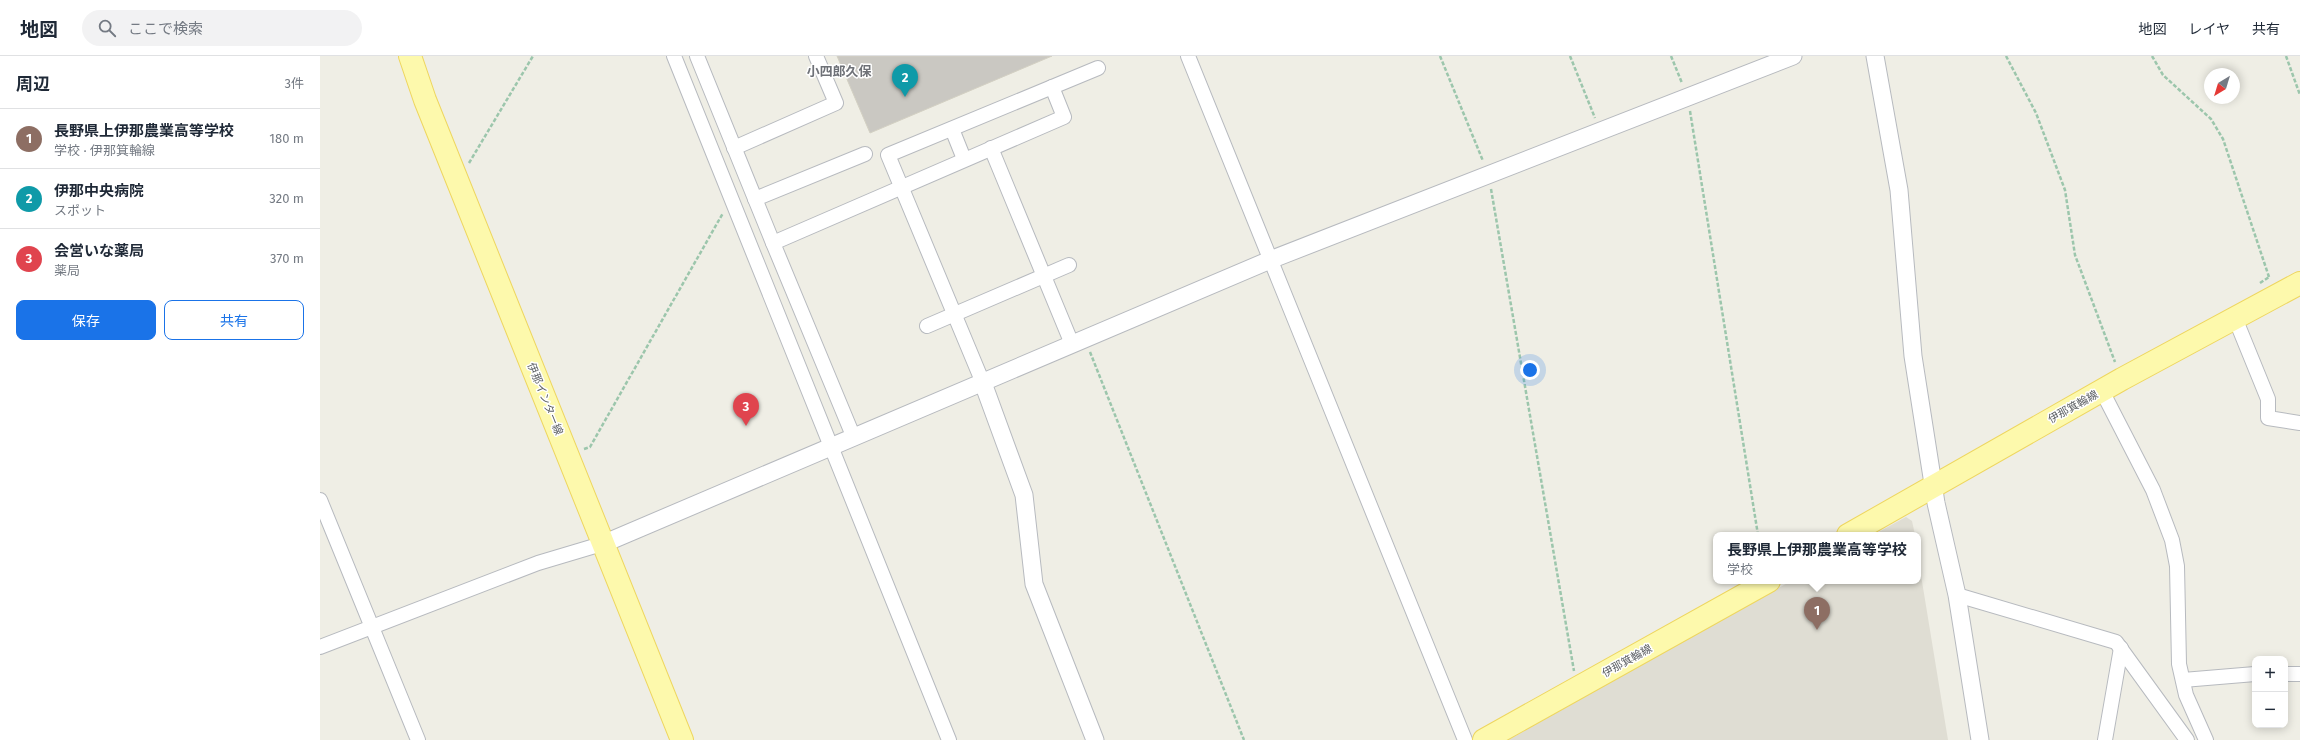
<!DOCTYPE html>
<html lang="ja">
<head>
<meta charset="utf-8">
<style>
	body { margin:0; font-family:"Fira Sans","Noto Sans JP",sans-serif; background:#f2f2f3; color:#1f2937 }
	.controls { position:absolute; right:12px; bottom:12px; display:grid; overflow:hidden; border-radius:8px; box-shadow:0 2px 10px #0003 }
	.controls button { width:36px; height:36px; display:grid; place-items:center; padding:0; border:0; border-bottom:1px solid #e0e1e3; background:#fff; color:#1f2937; font:20px sans-serif }
	.compass { position:absolute; left:1884px; top:12px; width:36px; height:36px; border-radius:50%; background:#fff; box-shadow:0 2px 10px #0003; rotate:218deg }
	.you { position:absolute; left:1210px; top:314px; width:14px; height:14px; margin:-10px; border:3px solid #fff; border-radius:50%; background:#1a73e8; box-shadow:0 0 0 6px #1a73e833 }
	.badge { display:grid; place-items:center; width:26px; height:26px; border-radius:50%; background:#1a73e8; color:#fff; font-size:13px; font-weight:700 }
	.pin { position:absolute; translate:-50% -33px; filter:drop-shadow(0 1px 2px #0008) }
	.pin::after { content:''; position:absolute; top:21px; width:14px; height:12px; background:inherit; clip-path:polygon(0 0,100% 0,50% 100%) }
	.popup { position:absolute; left:1393px; top:476px; width:208px; height:52px; box-sizing:border-box; display:grid; place-content:center; border-radius:8px; background:#fff; filter:drop-shadow(0 1px 3px #0005); font-size:13px; white-space:nowrap; color:#747a83 }
	.popup b { font-size:15px; color:#1f2937 }
	.popup::after { content:''; position:absolute; left:50%; top:100%; margin-left:-8px; border:8px solid transparent; border-top-color:#fff }
	.list { margin:0; padding:0; list-style:none }
	h2 { display:flex; justify-content:space-between; align-items:center; height:52px; margin:0; padding:0 16px; font-size:17px }
	h2 small { font-size:13px; font-weight:400; color:#747a83 }
	.list li { display:grid; grid-template-columns:26px 1fr auto; gap:12px; align-items:center; box-sizing:border-box; height:60px; padding:0 16px; border-top:1px solid #e0e1e3 }
	.list b { display:block; font-size:15px; white-space:nowrap }
	.list p { margin:0; font-size:13px; white-space:nowrap; color:#747a83 }
	.list em { font-size:13px; font-style:normal; color:#747a83 }
	.actions { display:flex; gap:8px; padding:12px 16px }
	.actions a { flex:1; padding:9px 0; border:1px solid #1a73e8; border-radius:8px; text-align:center; font-size:14px; color:#1a73e8 }
	.actions .main { background:#1a73e8; color:#fff }
	.icon { flex:none; width:22px; height:22px; fill:none; stroke:currentColor; stroke-width:2; stroke-linecap:round; stroke-linejoin:round }
	.map { position:relative; flex:none; width:1980px; height:684px; overflow:hidden }
	header { display:flex; align-items:center; gap:24px; box-sizing:border-box; height:56px; padding:0 20px; background:#fff; border-bottom:1px solid #e0e1e3 }
	header strong { font-size:19px }
	nav { display:flex; gap:22px; margin-inline-start:auto; font-size:14px }
	.search { width:280px; height:36px; background:#f2f2f3; display:flex; align-items:center; gap:10px; box-sizing:border-box; padding:0 14px; border-radius:22px; color:#747a83; font-size:15px }
	main { display:flex }
	aside { flex:1; background:#fff }
	.map>svg:first-child { display:block }
</style>
</head>
<body>
<header>
<strong>地図</strong>
<div class="search"><svg class="icon" aria-label="search" viewBox="0 0 24 24"><circle cx="10" cy="10" r="6"/><path d="M15 15l6 6"/></svg>ここで検索</div>
<nav><a>地図</a><a>レイヤ</a><a>共有</a></nav>
</header>
<main>
<aside>
<h2>周辺<small>3件</small></h2>
<ul class="list">
<li><span class="badge" style="background:#8d6e63">1</span><div><b>長野県上伊那農業高等学校</b><p>学校 · 伊那箕輪線</p></div><em>180 m</em></li>
<li><span class="badge" style="background:#0f9aa8">2</span><div><b>伊那中央病院</b><p>スポット</p></div><em>320 m</em></li>
<li><span class="badge" style="background:#e0444e">3</span><div><b>会営いな薬局</b><p>薬局</p></div><em>370 m</em></li>
</ul>
<div class="actions"><a class="main">保存</a><a>共有</a></div>
</aside>
<div class="map">
<svg width="1980" height="684" viewBox="0 0 1980 684">
	<rect width="100%" height="100%" fill="#efeee5"/>
	<g fill="#dfddd3">
		<path d="M 1586,461 L 1592,465 L 1595,479 L 1553,479 Z"/>
		<path d="M 1598,501 L 1628,684 L 1188,684 L 1471,525 L 1598,525 Z"/>
	</g>
	<path fill="#cac8c2" stroke="#d3d0c3" d="M 517,0 L 732,0 L 550,77 Z"/>
	<g fill="none" stroke-linecap="round" stroke-linejoin="round">
		<g stroke="#b7babf" stroke-width="16">
			<g id="minor">
				<path d="M 354,0 L 629,684"/>
				<path d="M 377,0 L 453,187"/>
				<path d="M 868,0 L 1145,684"/>
				<path d="M 632,73 L 644,103"/>
				<path d="M 414,92 L 516,47 L 496,0"/>
				<path d="M 671,92 L 752,288"/>
				<path d="M 435,143 L 545,98"/>
				<path d="M 1915,262 L 1948,343 L 1948,362 L 1980,367"/>
				<path d="M 607,270 L 749,209"/>
				<path d="M 663,327 L 568,99 L 778,12"/>
				<path d="M 1782,335 L 1833,434 L 1852,484 L 1857,510 L 1859,608 L 1866,639 L 1886,684"/>
				<path d="M 534,382 L 453,187 L 744,61 L 732,31"/>
				<path d="M 0,444 L 98,684"/>
				<path d="M 1637,539 L 1796,586 L 1867,684"/>
				<path d="M 0,591 L 218,507 L 285,487"/>
				<path d="M 1965,618 L 1980,618"/>
				<path d="M 1863,624 L 1935,618"/>
				<path d="M 1785,684 L 1801,592"/>
			</g>
		</g>
		<g stroke="#b7babf" stroke-width="19">
			<g id="tertiary">
				<path d="M 1555,0 L 1579,134 L 1593,300 L 1616,447 L 1637,539 L 1660,684"/>
				<path d="M 663,327 L 704,439 L 714,528 L 775,684"/>
				<path d="M 285,487 L 950,204 L 1473,0"/>
			</g>
		</g>
		<g stroke="#eed65f" stroke-width="24">
			<g id="primary">
				<path d="M 90,0 L 105,44 L 362,684"/>
				<path d="M 1528,479 L 1802,323 L 1980,227"/>
				<path d="M 1164,684 L 1449,525"/>
			</g>
		</g>
		<g stroke="#9cc6ac" stroke-width="2.5" stroke-dasharray="4 2" stroke-linecap="butt">
			<path d="M 1120,0 L 1163,105"/>
			<path d="M 1250,0 L 1275,62"/>
			<path d="M 1351,0 L 1362,27"/>
			<path d="M 1686,0 L 1716,57 L 1745,134 L 1755,199 L 1795,306"/>
			<path d="M 1832,0 L 1843,19 L 1891,63 L 1903,83 L 1949,221"/>
			<path d="M 1966,0 L 1980,39"/>
			<path d="M 1370,55 L 1438,479"/>
			<path d="M 149,107 L 213,0"/>
			<path d="M 1171,133 L 1254,615"/>
			<path d="M 1940,227 L 1949,221"/>
			<path d="M 770,296 L 924,684"/>
			<path d="M 264,393 L 270,391 L 403,157"/>
		</g>
		<use href="#minor" stroke="#fff" stroke-width="14"/>
		<use href="#tertiary" stroke="#fff" stroke-width="17"/>
		<use href="#primary" stroke="#fdf9ac" stroke-width="22"/>
	</g>
	<g text-anchor="middle" dominant-baseline="central" stroke-width="3" stroke-linejoin="round" paint-order="stroke">
		<g font-size="11" fill="#5d6065" stroke="#fff">
			<text transform="translate(225 343) rotate(68)">伊那インター線</text>
			<text transform="translate(1753 351) rotate(-29)">伊那箕輪線</text>
			<text transform="translate(1307 605) rotate(-29)">伊那箕輪線</text>
		</g>
		<g font-size="13" font-weight="bold" fill="#6e7177" stroke="#fff">
			<text x="519" y="15">小四郎久保</text>
		</g>
	</g>
</svg>
<div class="controls">
<button>+</button>
<button>−</button>
</div>
<svg class="compass" viewBox="-18 -18 36 36"><path d="M0-13l5 13h-10z" fill="#e53935"/><path d="M0 13l5-13h-10z" fill="#747a83"/></svg>
<div class="you"></div>
<div class="pin badge" style="left:1497px;top:574px;background:#8d6e63">1</div>
<div class="popup"><b>長野県上伊那農業高等学校</b>学校</div>
<div class="pin badge" style="left:585px;top:41px;background:#0f9aa8">2</div>
<div class="pin badge" style="left:426px;top:370px;background:#e0444e">3</div>
</div>
</main>
</body>
</html>
